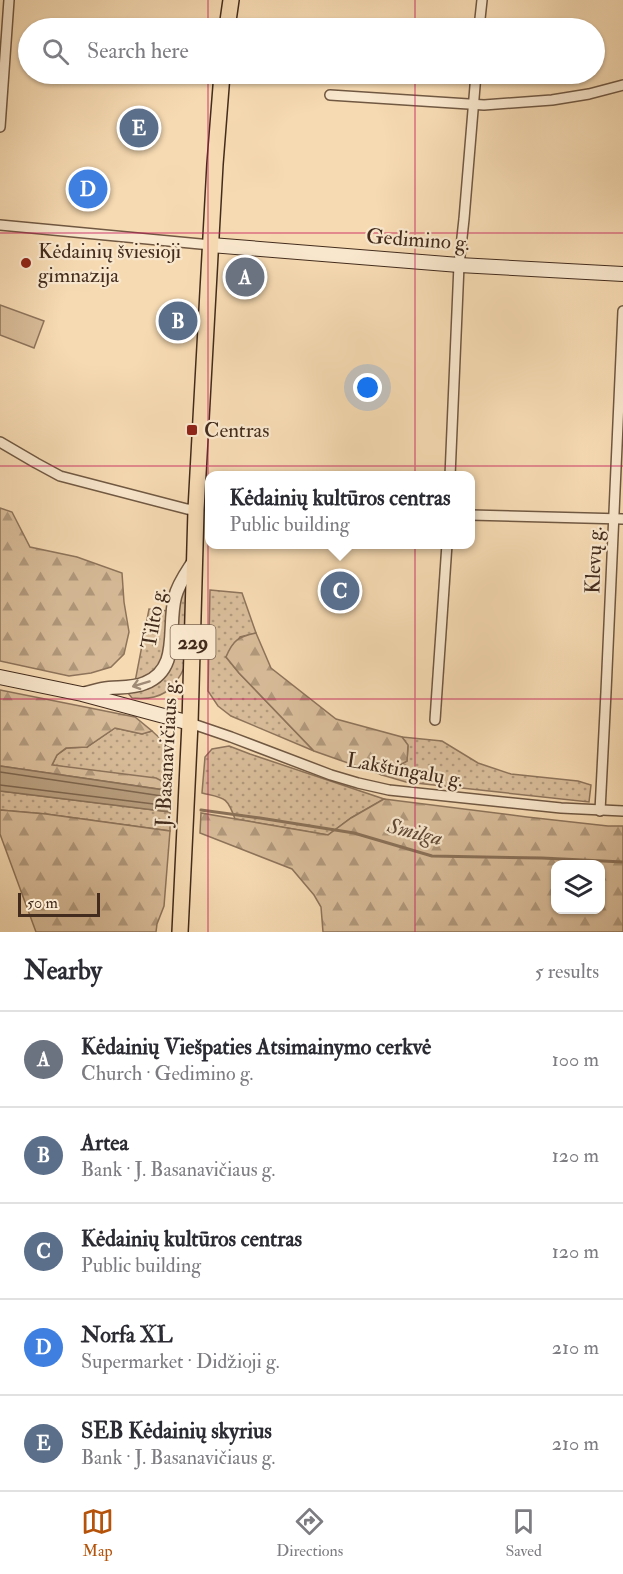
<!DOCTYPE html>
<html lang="en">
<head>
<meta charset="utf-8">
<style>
	body { margin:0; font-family:"IM FELL Double Pica",serif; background:#f7f7f7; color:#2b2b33 }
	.controls { position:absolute; right:18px; bottom:18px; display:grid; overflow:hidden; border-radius:12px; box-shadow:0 2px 4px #0004 }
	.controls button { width:54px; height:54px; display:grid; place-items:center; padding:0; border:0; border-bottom:2px solid #e1e1e2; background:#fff; color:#2b2b33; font:30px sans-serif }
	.scale { position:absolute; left:18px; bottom:15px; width:82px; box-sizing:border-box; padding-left:6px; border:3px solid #432c1d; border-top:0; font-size:16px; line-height:21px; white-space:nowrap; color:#432c1d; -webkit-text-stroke:4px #f9e7cd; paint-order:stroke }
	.you { position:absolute; left:368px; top:388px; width:21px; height:21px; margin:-15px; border:4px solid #fff; border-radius:50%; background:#1a73e8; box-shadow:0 0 0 9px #1a73e833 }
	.badge { display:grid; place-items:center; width:39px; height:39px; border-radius:50%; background:#b45309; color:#fff; font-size:20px; font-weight:700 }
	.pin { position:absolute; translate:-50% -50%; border:3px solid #fff; box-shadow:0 2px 6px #0006 }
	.popup { position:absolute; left:205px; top:471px; width:270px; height:78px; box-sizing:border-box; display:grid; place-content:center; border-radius:12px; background:#fff; filter:drop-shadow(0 2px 4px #0005); font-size:20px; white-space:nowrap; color:#7c7c81 }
	.popup b { font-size:22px; color:#2b2b33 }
	.popup::after { content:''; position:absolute; left:50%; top:100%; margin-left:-12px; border:12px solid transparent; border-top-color:#fff }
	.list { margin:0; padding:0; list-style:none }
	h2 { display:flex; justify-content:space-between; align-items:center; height:78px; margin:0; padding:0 24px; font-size:26px }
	h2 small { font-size:20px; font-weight:400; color:#7c7c81 }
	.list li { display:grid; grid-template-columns:39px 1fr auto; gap:18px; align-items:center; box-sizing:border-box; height:96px; padding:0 24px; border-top:2px solid #e1e1e2 }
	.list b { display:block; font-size:22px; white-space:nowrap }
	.list p { margin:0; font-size:20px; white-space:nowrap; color:#7c7c81 }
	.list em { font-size:20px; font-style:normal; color:#7c7c81 }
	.icon { flex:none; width:33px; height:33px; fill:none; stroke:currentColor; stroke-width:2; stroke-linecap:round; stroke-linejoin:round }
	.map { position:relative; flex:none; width:623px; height:932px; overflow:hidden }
	.search { position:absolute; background:#fff; box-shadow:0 2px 4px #0004; left:18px; right:18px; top:18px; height:66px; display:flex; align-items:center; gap:15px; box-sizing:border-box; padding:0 21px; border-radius:33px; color:#7c7c81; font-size:22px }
	.sheet { height:558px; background:#fff }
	nav { display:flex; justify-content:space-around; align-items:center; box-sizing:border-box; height:84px; border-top:2px solid #e1e1e2; background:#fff; font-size:16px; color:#7c7c81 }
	nav a { display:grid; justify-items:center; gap:3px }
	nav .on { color:#b45309 }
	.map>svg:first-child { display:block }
</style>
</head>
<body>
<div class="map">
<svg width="623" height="932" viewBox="0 0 623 932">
	<defs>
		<pattern id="grass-dots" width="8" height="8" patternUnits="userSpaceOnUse" patternTransform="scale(1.5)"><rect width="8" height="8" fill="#d8bc99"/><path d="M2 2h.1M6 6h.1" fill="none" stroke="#b1997c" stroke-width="1.8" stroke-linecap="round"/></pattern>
		<pattern id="forest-firs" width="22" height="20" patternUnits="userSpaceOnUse" patternTransform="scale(1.5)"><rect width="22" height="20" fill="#d8bc99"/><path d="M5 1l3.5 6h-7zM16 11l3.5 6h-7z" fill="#b1997c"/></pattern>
	</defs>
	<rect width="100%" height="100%" fill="#f6dab2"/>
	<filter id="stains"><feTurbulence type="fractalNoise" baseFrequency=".00333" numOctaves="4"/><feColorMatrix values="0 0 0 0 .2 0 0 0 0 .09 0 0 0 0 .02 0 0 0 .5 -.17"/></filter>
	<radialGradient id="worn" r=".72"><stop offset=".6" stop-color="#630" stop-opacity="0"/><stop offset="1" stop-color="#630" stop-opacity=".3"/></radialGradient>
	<g fill="url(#grass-dots)" stroke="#8e745b" stroke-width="1.5">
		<path d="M 187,579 L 185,666 C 174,691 160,701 132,698 L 128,693 L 135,682 L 149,609 L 169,611 Z"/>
		<path d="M 210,590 L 242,593 L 256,633 L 240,637 L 226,657 L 239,673 L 314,751 L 231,716 L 218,706 L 208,691 Z"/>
		<path d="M 115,728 L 142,734 L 152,731 C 174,749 171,765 171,791 L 165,790 L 164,783 L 52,765 L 57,755 L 67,748 L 87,747 Z"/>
		<path d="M 402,737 L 442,741 L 478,763 L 511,774 L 578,781 L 591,785 L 589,802 L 406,782 L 382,775 L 407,761 L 408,746 Z"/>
		<path d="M 229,746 L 250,754 L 384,799 L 351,818 L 328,835 L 235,819 C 227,796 224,798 202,793 L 205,757 L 212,749 Z"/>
		<path d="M 0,791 L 170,812 L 170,831 L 46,814 L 0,810 Z"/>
	</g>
	<g fill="url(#forest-firs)" stroke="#8e745b" stroke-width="1.5" fill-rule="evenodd">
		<path d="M 0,508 L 12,512 L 30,547 L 77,557 L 122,573 L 124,602 L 129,632 L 124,654 L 111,667 L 91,673 L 69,676 L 0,661 Z"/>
		<path d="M 256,633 L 271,668 L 336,719 L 402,737 L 408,745 L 407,761 L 382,775 L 314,751 L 239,673 L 226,657 C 233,640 238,637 256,633 Z"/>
		<path d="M 0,690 L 135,717 L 152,731 L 142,734 L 115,728 L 87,747 L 66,748 L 57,755 L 52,765 L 156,778 C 163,781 164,783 165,790 L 0,766 Z"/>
		<path d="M 384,799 L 527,817 L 608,826 L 623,826 L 623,932 L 323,932 L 321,907 L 314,895 L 292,869 L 200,833 L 201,813 L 328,835 L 351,818 ZM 556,864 L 600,864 L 600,909 L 556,909 Z"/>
		<path d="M 0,810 L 46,814 L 170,831 L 164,906 L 157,924 L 156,932 L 36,932 L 0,834 Z"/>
	</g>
	<path fill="#d8bc99" stroke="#8e745b" stroke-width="1.5" d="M 0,305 L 44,321 L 34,348 L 0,335 Z"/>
	<path fill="#b99f7f" stroke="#8a7158" stroke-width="1.5" d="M 0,766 L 171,791 L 170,812 L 0,791 Z"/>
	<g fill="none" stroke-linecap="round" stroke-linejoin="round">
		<path stroke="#7e664e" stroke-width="1.5" d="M 0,772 L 162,796 L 165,798 L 165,802 L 162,805 L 0,785"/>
		<path stroke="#8a7158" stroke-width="3" d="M 201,810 L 260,818 L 354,833 L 432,856 L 542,858 L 623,862"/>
		<g stroke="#705842" stroke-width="12">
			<g id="minor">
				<path d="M 479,28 L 482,0"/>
				<path d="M 330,95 L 484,105 L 552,100 L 589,94 L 623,85"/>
				<path d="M 0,127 L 9,0"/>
				<path d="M 0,225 L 211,245"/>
				<path d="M 0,442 L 36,463 L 60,476 L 187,509 L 196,510"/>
				<path d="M 450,476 L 459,265 L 464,219 L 476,74"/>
				<path d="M 470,515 L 623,519"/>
				<path d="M 435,720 L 447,544"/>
				<path d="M 190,723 L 231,737 L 331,775 L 358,783 L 389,790 L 561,808 L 623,811"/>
				<path d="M 600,811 L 606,692 L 623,311"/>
			</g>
		</g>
		<g stroke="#705842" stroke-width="15">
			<path id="tertiary" d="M 82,694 C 91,692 99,689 109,688 C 121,687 134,688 145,683 C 181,669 167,627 175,597 C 178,584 187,572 194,561"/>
		</g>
		<g stroke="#432c1d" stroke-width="16">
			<g id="secondary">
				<path d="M 211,245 L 459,265 L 623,274"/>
				<path d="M 0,677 L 82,694 L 190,723"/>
			</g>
		</g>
		<g stroke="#432c1d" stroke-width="18">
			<g id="primary">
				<path d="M 227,28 L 231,0"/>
				<path d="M 180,932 L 190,723 L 196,510 L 215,164 L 222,74"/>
			</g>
		</g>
		<use href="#minor" stroke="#f9e7cd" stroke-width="9"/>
		<use href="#tertiary" stroke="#f9e7cd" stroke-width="12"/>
		<use href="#secondary" stroke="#f9e7cd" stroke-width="14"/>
		<use href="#primary" stroke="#f6dab2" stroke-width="15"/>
	</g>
	<defs><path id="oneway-shaft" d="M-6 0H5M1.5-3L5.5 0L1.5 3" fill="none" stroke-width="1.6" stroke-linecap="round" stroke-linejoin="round" transform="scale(1.5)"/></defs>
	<use stroke="#9e8a75" href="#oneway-shaft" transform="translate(141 684) rotate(163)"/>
	<path fill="none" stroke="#c2185b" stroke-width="1.5" stroke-opacity="0.55" d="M 208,0 L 208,28M 415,0 L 415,28M 208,74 L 208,932M 415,74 L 415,932M 0,233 L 623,233M 0,466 L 623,466M 0,699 L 623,699"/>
	<g fill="#8f2418" stroke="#f9e7cd" stroke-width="2">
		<circle cx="26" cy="263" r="6"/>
		<rect x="186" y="424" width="12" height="12" rx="3"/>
	</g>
	<g text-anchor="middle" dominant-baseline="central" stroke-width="4.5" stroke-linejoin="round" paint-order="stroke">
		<rect fill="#f9e7cd" stroke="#7a6452" stroke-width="1.5" x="170.5" y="625" width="45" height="34" rx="4.5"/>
		<g font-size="20" font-weight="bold" fill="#432c1d">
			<text x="193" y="642">229</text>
		</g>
		<g font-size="21" fill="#432c1d" stroke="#f9e7cd">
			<text transform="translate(418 240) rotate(4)">Gedimino g.</text>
			<text transform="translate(594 560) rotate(-88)">Klevų g.</text>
			<text transform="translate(154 618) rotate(-80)">Tilto g.</text>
			<text transform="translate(167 753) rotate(-87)">J. Basanavičiaus g.</text>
			<text transform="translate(405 770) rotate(10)">Lakštingalų g.</text>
		</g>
		<g font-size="21" fill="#432c1d" stroke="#f9e7cd" text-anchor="start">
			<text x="38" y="251">Kėdainių šviesioji<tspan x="38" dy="24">gimnazija</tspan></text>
			<text x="204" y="430">Centras</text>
		</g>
		<g font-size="22" font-style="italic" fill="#604936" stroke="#f9e7cd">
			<text transform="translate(415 832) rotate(14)">Smilga</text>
		</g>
	</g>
	<rect width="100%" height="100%" filter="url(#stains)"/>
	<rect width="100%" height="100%" fill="url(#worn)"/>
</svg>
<div class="controls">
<button><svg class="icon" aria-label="layers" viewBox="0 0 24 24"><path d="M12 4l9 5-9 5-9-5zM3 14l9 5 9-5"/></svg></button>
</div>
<div class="scale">50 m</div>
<div class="you"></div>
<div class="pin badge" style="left:245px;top:277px;background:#6b7280">A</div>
<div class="pin badge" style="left:178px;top:321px;background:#5c6f8a">B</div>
<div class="pin badge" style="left:340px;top:591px;background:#5c6f8a">C</div>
<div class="popup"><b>Kėdainių kultūros centras</b>Public building</div>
<div class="pin badge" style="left:88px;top:189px;background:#3f7fe0">D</div>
<div class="pin badge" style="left:139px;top:128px;background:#5c6f8a">E</div>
<div class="search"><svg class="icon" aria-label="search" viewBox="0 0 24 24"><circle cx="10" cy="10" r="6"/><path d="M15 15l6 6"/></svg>Search here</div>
</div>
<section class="sheet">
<h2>Nearby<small>5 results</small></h2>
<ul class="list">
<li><span class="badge" style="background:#6b7280">A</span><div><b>Kėdainių Viešpaties Atsimainymo cerkvė</b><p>Church · Gedimino g.</p></div><em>100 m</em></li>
<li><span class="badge" style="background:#5c6f8a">B</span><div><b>Artea</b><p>Bank · J. Basanavičiaus g.</p></div><em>120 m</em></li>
<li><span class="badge" style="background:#5c6f8a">C</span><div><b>Kėdainių kultūros centras</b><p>Public building</p></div><em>120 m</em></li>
<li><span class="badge" style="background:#3f7fe0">D</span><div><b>Norfa XL</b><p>Supermarket · Didžioji g.</p></div><em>210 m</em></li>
<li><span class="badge" style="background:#5c6f8a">E</span><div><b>SEB Kėdainių skyrius</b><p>Bank · J. Basanavičiaus g.</p></div><em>210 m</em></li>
</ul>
</section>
<nav>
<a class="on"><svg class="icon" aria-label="map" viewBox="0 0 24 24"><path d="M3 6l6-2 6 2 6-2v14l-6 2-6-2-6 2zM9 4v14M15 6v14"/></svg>Map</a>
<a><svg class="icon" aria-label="directions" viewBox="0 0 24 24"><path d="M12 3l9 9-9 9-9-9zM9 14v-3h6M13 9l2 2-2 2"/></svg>Directions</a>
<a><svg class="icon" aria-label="saved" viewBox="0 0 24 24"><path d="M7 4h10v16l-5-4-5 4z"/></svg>Saved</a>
</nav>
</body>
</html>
